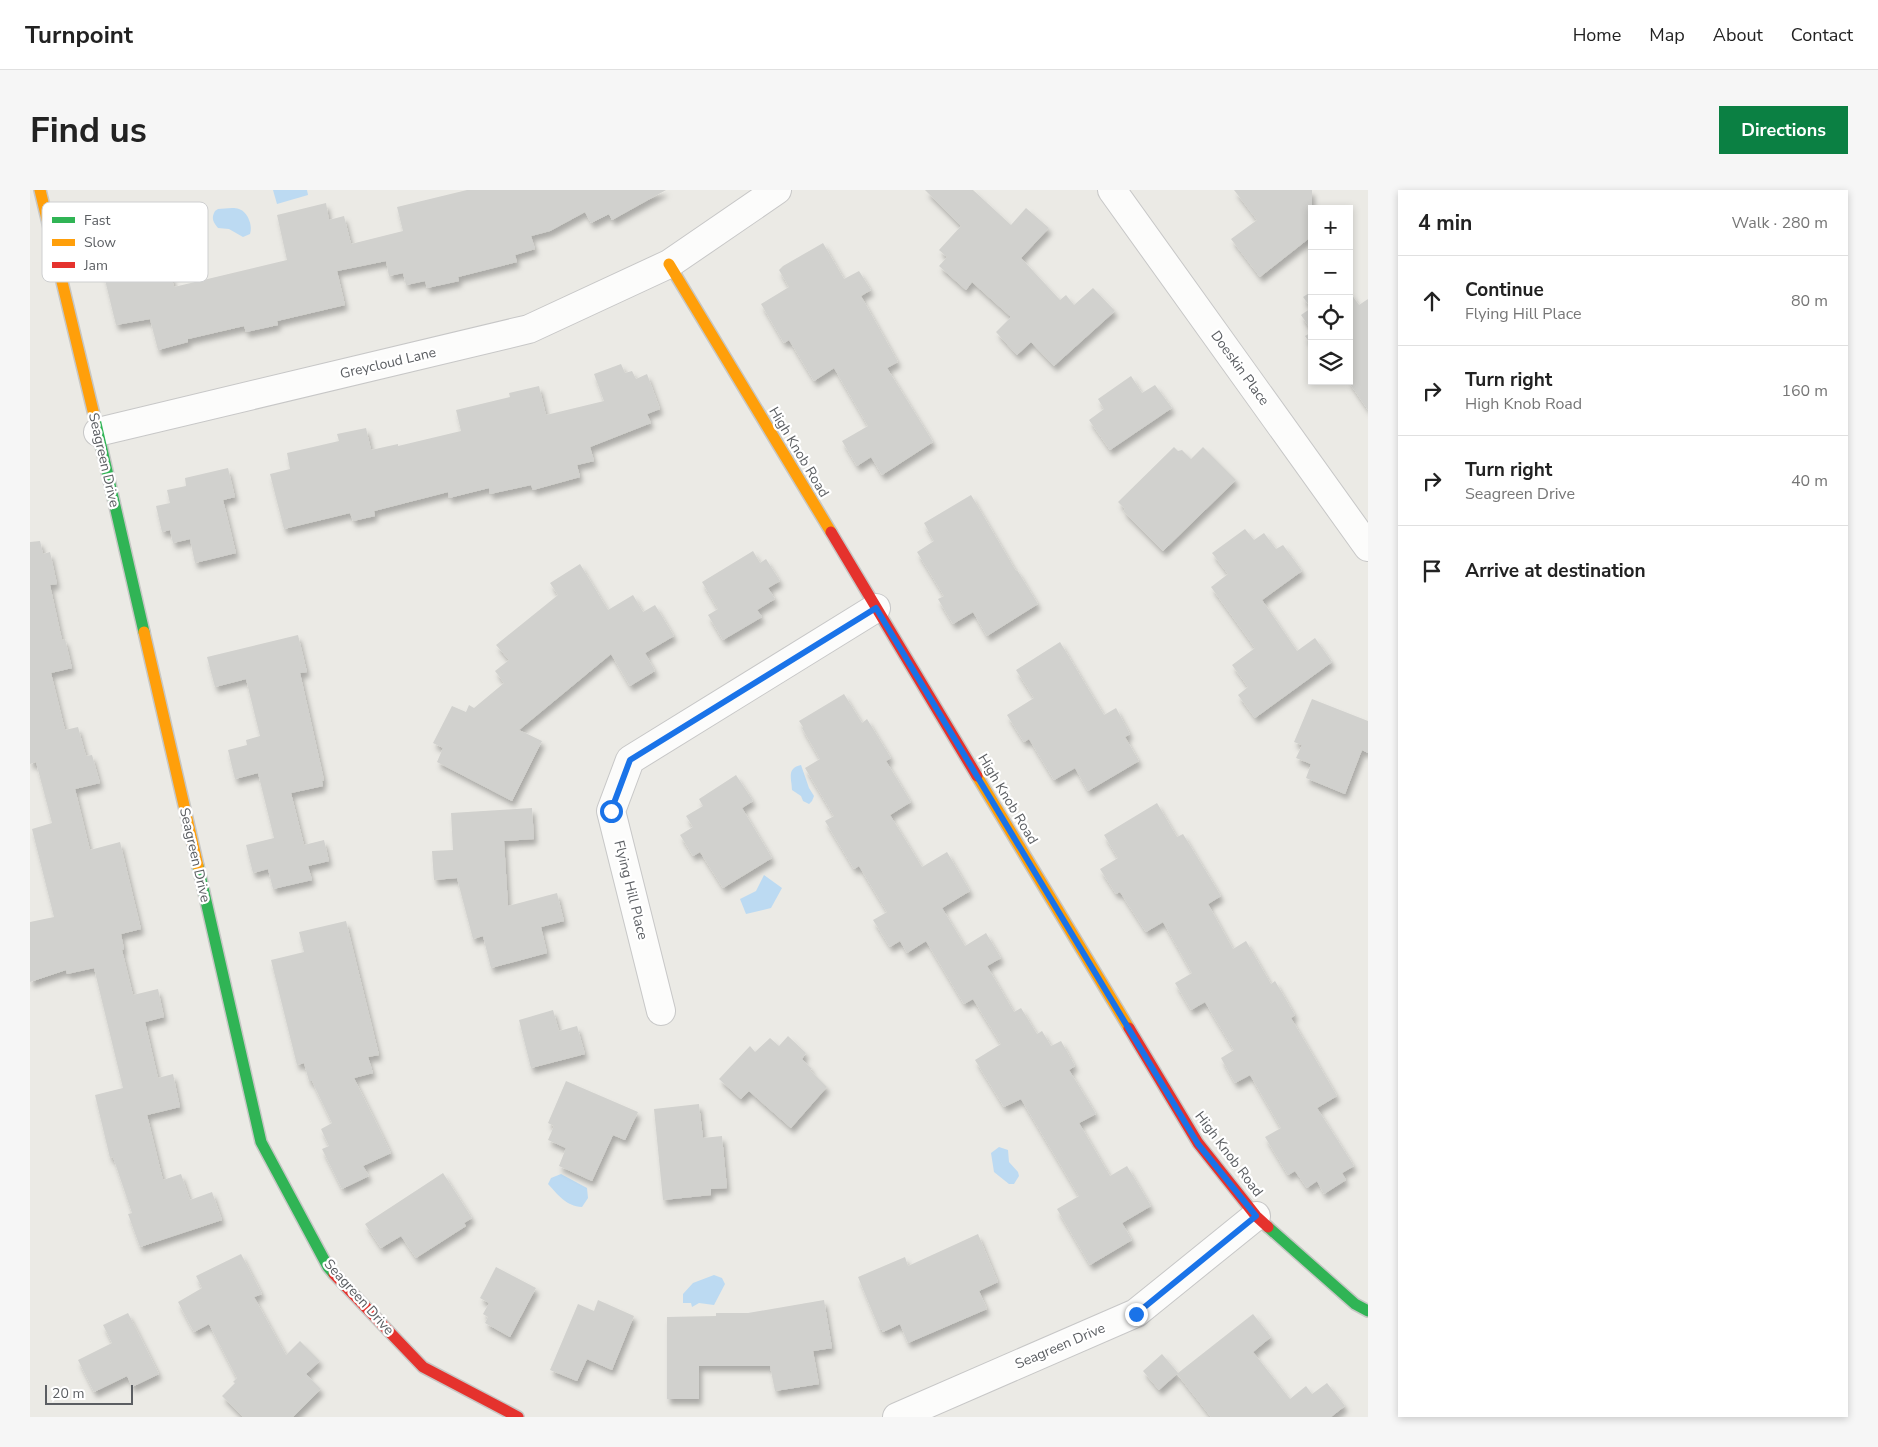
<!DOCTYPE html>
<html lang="en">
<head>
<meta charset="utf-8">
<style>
	body { margin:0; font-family:"Nunito Sans",sans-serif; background:#f6f6f6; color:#222 }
	.controls { position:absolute; right:15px; top:15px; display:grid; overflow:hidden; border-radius:0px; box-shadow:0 2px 8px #0003 }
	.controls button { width:45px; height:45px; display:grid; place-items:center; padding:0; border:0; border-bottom:1px solid #e0e0e0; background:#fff; color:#222; font:25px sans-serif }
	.scale { position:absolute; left:15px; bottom:12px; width:88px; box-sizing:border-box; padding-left:5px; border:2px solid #5b5e62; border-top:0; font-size:14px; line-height:18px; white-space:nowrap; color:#5b5e62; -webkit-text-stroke:4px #fff; paint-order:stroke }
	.stop { position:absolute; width:15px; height:15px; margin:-11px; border:4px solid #1a73e8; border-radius:50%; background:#fff }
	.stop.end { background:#1a73e8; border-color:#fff; box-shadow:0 1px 5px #0008 }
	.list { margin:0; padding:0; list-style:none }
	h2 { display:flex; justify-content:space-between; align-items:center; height:65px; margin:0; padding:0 20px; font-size:21px }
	h2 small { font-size:16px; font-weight:400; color:#767676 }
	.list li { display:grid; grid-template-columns:32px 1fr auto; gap:15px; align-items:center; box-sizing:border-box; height:90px; padding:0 20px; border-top:1px solid #e0e0e0 }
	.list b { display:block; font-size:19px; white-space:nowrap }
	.list p { margin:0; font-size:16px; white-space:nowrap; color:#767676 }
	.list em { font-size:16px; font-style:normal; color:#767676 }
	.icon { flex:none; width:28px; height:28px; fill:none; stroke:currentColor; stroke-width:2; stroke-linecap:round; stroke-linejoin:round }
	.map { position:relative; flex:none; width:1338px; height:1227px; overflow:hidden; border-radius:0px }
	header { display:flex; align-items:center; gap:30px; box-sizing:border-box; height:70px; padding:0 25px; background:#fff; border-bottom:1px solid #e0e0e0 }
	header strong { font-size:24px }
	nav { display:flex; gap:28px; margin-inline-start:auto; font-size:18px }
	.intro { display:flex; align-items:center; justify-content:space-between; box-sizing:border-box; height:120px; padding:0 30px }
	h1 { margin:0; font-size:35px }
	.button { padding:12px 22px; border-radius:0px; background:#0b8043; color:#fff; font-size:18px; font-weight:700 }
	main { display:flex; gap:30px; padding:0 30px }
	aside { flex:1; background:#fff; border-radius:0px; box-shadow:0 2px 8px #0003 }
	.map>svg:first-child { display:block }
</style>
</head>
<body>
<header>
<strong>Turnpoint</strong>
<nav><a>Home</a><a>Map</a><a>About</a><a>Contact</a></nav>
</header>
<div class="intro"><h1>Find us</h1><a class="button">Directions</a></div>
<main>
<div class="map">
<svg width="1338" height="1227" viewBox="0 0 1338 1227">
	<defs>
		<filter id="shadow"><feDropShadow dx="3" dy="5.5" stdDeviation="2.5" flood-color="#0004"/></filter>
	</defs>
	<rect width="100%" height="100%" fill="#ebeae5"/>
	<g fill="#bcdaf2">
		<path d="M 243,0 L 277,0 L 278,5 L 247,14 Z"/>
		<path d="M 188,19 C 194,19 203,17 209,19 C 218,22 223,36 220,44 L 213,47 L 199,39 L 188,38 C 183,32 181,28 185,21 Z"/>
		<path d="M 771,575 L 779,598 L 784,606 L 782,611 L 779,614 L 773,611 L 771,606 L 762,600 C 762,589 756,578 771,575 Z"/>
		<path d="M 734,685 L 752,698 L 741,718 L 716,724 L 710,709 L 726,701 Z"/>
		<path d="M 969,957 L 978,960 L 979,972 L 988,982 L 989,986 L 984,994 L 979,994 L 964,982 L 961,963 Z"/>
		<path d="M 531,984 L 557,998 L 558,1008 L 552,1017 C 536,1016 528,1005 518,994 L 521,988 Z"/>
		<path d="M 684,1085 L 692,1088 L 695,1094 L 684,1115 L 669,1113 L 662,1117 L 661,1113 L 653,1113 L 653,1104 L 663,1093 Z"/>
	</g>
	<g fill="#d1d1ce" filter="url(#shadow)">
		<path d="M 437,0 L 636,0 L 582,30 L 579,24 L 561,33 L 555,22 L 520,41 L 501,46 L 505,59 L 485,65 L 487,72 L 428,87 L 429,91 L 397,98 L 395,91 L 376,95 L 373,83 L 359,86 L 356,71 L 307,81 L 315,115 L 247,131 L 248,135 L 216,142 L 214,136 L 158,149 L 158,152 L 128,160 L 120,129 L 86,135 L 68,61 L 99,53 L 106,80 L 138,72 L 144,97 L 257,70 L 247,25 L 296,13 L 299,30 L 314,26 L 321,54 L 373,41 L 367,17 Z"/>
		<path d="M 895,0 L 943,0 L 981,35 L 996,18 L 1019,38 L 991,68 L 1030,110 L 1036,105 L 1044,115 L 1063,98 L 1085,121 L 1024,176 L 1001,152 L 987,165 L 966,142 L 981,127 L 942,92 L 936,100 L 909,76 L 917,67 L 909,60 L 931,36 Z"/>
		<path d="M 1204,0 L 1282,0 L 1282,46 L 1230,87 L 1201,49 L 1227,30 Z"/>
		<path d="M 793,53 L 814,89 L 829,81 L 841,100 L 831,106 L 868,172 L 857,178 L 903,252 L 852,285 L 841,267 L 827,276 L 812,251 L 838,236 L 804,178 L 784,191 L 759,150 L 754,153 L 731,114 L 759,97 L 749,80 L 753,76 Z"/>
		<path d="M 1282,101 L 1282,141 L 1271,125 L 1281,118 L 1273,107 Z"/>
		<path d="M 1319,101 L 1329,115 L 1338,109 L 1338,220 L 1318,191 L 1319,191 Z"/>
		<path d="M 1282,142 L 1282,156 L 1275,146 Z"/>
		<path d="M 591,174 L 595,183 L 602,181 L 606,189 L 617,184 L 630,219 L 617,224 L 621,233 L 560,257 L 564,271 L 547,275 L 550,287 L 503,300 L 501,295 L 460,304 L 459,298 L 419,308 L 418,302 L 344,321 L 345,326 L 323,331 L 320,323 L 254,339 L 240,284 L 260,279 L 257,263 L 309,251 L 307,244 L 336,238 L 341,260 L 368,254 L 368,256 L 431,241 L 426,220 L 480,207 L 479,203 L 509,196 L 516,225 L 574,211 L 564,184 Z"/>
		<path d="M 1101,186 L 1112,203 L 1125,195 L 1142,218 L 1080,260 L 1059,230 L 1074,219 L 1068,209 Z"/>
		<path d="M 1144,257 L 1148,261 L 1152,260 L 1161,269 L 1173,257 L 1206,290 L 1133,361 L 1093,321 L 1095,319 L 1088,312 Z"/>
		<path d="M 198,278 L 205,307 L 193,310 L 206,363 L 165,373 L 160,349 L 143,353 L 140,340 L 132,342 L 126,316 L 140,313 L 137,300 L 156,296 L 155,288 Z"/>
		<path d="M 941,305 L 986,381 L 987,380 L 1008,414 L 957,446 L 943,422 L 923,434 L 908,409 L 914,406 L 887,362 L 904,351 L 894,333 Z"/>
		<path d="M 1215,339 L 1224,350 L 1234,343 L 1246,359 L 1253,355 L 1272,381 L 1232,410 L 1267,461 L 1285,448 L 1302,472 L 1225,528 L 1208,505 L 1218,497 L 1202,475 L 1225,458 L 1181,397 L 1198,384 L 1182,363 Z"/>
		<path d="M 10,351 L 13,364 L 20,362 L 27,394 L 20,395 L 32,450 L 35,449 L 42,478 L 21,483 L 35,540 L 48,537 L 56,566 L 62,565 L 70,593 L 45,599 L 60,660 L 90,652 L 111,739 L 91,744 L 94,759 L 92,760 L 103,805 L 128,799 L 134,827 L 115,832 L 128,888 L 143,884 L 150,917 L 117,925 L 133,990 L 151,984 L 160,1010 L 182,1002 L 192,1030 L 110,1057 L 98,1024 L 102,1023 L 83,967 L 80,968 L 65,905 L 93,898 L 64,778 L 37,784 L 36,780 L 0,792 L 0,732 L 24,727 L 2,639 L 22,633 L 6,572 L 0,574 L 0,352 Z"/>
		<path d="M 723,361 L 730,373 L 736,369 L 750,391 L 738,398 L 745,409 L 727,420 L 732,427 L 693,450 L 678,425 L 688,419 L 672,392 Z"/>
		<path d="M 550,374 L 578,420 L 603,405 L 613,422 L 625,415 L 644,446 L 615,463 L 625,481 L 600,496 L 581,464 L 489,540 L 512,551 L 482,611 L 407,572 L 413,558 L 403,553 L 422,516 L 436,522 L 439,515 L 444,518 L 474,493 L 465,481 L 479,470 L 466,455 L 528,405 L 520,393 Z"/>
		<path d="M 268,445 L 277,482 L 270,483 L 294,590 L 292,591 L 293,596 L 261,603 L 274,655 L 294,650 L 299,671 L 278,676 L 282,690 L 243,699 L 238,679 L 223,683 L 216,655 L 244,648 L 228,583 L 205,589 L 198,560 L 217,555 L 216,550 L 230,546 L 216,489 L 185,497 L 177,467 Z"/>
		<path d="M 1030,452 L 1074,525 L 1086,518 L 1100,544 L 1095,547 L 1109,571 L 1058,601 L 1045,578 L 1024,590 L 999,549 L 994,552 L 977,525 L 1004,508 L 986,480 Z"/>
		<path d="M 814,504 L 832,533 L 837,529 L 861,568 L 856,571 L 881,612 L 860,625 L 892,677 L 917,662 L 940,701 L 912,718 L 935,756 L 956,743 L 971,768 L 957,776 L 984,822 L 991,818 L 1007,844 L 1012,841 L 1021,856 L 1031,851 L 1045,876 L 1039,880 L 1066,924 L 1049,933 L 1080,986 L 1097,976 L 1121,1016 L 1092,1033 L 1102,1050 L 1060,1075 L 1027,1019 L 1049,1006 L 991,909 L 974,917 L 945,870 L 971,854 L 943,809 L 934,814 L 896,751 L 877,763 L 870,751 L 860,757 L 843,730 L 857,722 L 829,676 L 824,679 L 795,631 L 804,626 L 775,578 L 790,569 L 772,538 L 773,537 L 769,531 Z"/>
		<path d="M 1282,509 L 1338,531 L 1338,563 L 1332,560 L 1315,604 L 1276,588 L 1281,574 L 1266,568 L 1272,555 L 1264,552 Z"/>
		<path d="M 706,585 L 723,611 L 712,618 L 742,668 L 693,698 L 670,662 L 663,666 L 650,645 L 663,637 L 656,626 L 673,616 L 669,609 Z"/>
		<path d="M 1127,613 L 1147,647 L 1153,644 L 1191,706 L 1178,714 L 1203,759 L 1216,751 L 1241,794 L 1245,791 L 1265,825 L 1261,828 L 1307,906 L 1287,918 L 1324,976 L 1312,983 L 1316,990 L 1294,1004 L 1287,991 L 1277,998 L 1265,981 L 1258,985 L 1235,947 L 1251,938 L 1220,885 L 1205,893 L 1191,868 L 1204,860 L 1175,812 L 1161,820 L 1145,793 L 1162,783 L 1133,732 L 1116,742 L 1090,702 L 1086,704 L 1070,679 L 1088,668 L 1074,645 Z"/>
		<path d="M 502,618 L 504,649 L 474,651 L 478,716 L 527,703 L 534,731 L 511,737 L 517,763 L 461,778 L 453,746 L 443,749 L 427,688 L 404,690 L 402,661 L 423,660 L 421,623 Z"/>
		<path d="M 316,731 L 349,865 L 338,867 L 343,883 L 324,888 L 361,963 L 333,976 L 339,986 L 312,999 L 292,959 L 299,956 L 291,939 L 302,933 L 282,891 L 279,891 L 274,873 L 267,875 L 241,770 L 274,762 L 269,742 Z"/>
		<path d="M 523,820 L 529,841 L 547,836 L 555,864 L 501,878 L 489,830 Z"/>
		<path d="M 758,846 L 776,863 L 772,869 L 782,879 L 780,880 L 797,897 L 761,938 L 719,901 L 711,909 L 689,889 L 720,856 L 725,862 L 740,848 L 749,856 Z"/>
		<path d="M 536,891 L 608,922 L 595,950 L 583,945 L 562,991 L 529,976 L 536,958 L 518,950 L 524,936 L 518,933 Z"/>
		<path d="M 669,914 L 673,948 L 692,946 L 697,998 L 681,999 L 681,1005 L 633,1010 L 624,919 Z"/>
		<path d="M 413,983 L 442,1028 L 434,1033 L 436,1036 L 386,1068 L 371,1046 L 351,1058 L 335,1034 Z"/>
		<path d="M 948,1044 L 968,1092 L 949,1101 L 957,1119 L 878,1153 L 870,1134 L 853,1142 L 852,1139 L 850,1140 L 828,1087 L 875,1067 L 878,1076 Z"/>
		<path d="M 211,1064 L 232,1104 L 224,1107 L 256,1165 L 270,1151 L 290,1171 L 276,1184 L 291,1199 L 263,1227 L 213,1227 L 192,1206 L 205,1193 L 203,1192 L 207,1188 L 179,1134 L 164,1142 L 148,1112 L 172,1098 L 166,1086 Z"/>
		<path d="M 466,1077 L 506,1098 L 480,1147 L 455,1133 L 458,1127 L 453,1124 L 459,1113 L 450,1108 Z"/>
		<path d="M 568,1110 L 604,1126 L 582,1180 L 557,1169 L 547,1191 L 520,1180 L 548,1114 L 564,1121 Z"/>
		<path d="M 794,1110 L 802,1158 L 783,1161 L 789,1194 L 745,1201 L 740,1176 L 669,1176 L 669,1209 L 637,1209 L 637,1127 L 686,1126 L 686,1123 L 718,1123 Z"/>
		<path d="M 98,1123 L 129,1184 L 102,1197 L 97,1186 L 64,1202 L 48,1170 L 82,1153 L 73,1135 Z"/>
		<path d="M 1223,1124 L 1241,1147 L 1223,1162 L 1260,1209 L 1276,1196 L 1282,1204 L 1297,1193 L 1315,1216 L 1301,1227 L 1181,1227 L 1147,1184 L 1129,1200 L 1113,1181 L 1132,1164 L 1148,1183 Z"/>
	</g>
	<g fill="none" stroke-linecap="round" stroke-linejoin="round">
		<g stroke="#c7c7c7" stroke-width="30">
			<g id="street">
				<path d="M 1082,0 L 1338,357"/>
				<path d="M 68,242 L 499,139 L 639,74 L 747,0"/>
				<path d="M 631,821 L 581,621 L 600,570 L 846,418"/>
				<path d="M 867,1227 L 1106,1123 L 1226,1026"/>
			</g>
		</g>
		<g stroke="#c7c7c5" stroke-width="14">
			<g id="fast">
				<path d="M 65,229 L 114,442"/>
				<path d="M 168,676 L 231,952 L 298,1077 L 304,1084"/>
				<path d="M 1238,1037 L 1325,1114 L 1338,1121"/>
			</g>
		</g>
		<g stroke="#c7c7c5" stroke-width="14">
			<g id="slow">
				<path d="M 10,0 L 65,229"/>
				<path d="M 639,74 L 801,342"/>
				<path d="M 114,442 L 168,676"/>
				<path d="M 947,586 L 1099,838"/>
			</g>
		</g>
		<g stroke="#c7c7c5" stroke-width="14">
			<g id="jam">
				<path d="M 801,342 L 947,586"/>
				<path d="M 1099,838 L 1168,953 L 1226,1026 L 1238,1037"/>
				<path d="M 304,1084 L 393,1177 L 488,1227"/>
			</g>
		</g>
		<use href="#street" stroke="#fcfcfb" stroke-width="28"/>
		<use href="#fast" stroke="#30b455" stroke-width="11"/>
		<use href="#slow" stroke="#ff9f0a" stroke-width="11"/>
		<use href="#jam" stroke="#e5322d" stroke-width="11"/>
	</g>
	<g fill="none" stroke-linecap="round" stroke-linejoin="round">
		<path stroke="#1a73e8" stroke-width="6" d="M 581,621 L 600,570 L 846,418 L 1168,954 L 1226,1026 L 1106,1124"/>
	</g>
	<g text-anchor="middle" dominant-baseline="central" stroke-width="4.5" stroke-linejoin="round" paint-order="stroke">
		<g font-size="14" fill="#5b5e62" stroke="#fff">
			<text transform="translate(358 173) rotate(-13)">Greycloud Lane</text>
			<text transform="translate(1210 178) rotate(54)">Doeskin Place</text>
			<text transform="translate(769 262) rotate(59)">High Knob Road</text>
			<text transform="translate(74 270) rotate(77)">Seagreen Drive</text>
			<text transform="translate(978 609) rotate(59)">High Knob Road</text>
			<text transform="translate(165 665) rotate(77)">Seagreen Drive</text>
			<text transform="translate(601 700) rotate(76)">Flying Hill Place</text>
			<text transform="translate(1199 964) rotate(53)">High Knob Road</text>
			<text transform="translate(329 1107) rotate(48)">Seagreen Drive</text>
			<text transform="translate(1030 1156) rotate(-23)">Seagreen Drive</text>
		</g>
	</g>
	<rect x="12" y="12" width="166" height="80" rx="8" fill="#fff" stroke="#cecfd0" stroke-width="1"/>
	<rect x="22" y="27" width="23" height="6" fill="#30b455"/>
	<rect x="22" y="49" width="23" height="7" fill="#ff9f0a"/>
	<rect x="22" y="72" width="23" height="6" fill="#e5322d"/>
	<g font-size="14" fill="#5b5e62">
		<text x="54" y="35">Fast</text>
		<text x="54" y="57">Slow</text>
		<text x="54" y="80">Jam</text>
	</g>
</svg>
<div class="controls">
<button>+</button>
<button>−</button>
<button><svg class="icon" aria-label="locate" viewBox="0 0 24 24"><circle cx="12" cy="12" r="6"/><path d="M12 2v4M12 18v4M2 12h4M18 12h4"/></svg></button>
<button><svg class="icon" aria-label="layers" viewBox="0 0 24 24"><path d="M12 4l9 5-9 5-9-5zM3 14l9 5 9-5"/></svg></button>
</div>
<div class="scale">20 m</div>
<div class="stop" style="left:581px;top:621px"></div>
<div class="stop end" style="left:1106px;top:1124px"></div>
</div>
<aside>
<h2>4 min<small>Walk · 280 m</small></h2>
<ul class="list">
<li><svg class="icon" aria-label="ahead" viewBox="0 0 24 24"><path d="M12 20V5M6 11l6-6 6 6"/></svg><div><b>Continue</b><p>Flying Hill Place</p></div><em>80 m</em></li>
<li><svg class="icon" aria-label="right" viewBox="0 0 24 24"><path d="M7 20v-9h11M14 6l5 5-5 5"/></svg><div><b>Turn right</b><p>High Knob Road</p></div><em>160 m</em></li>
<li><svg class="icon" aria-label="right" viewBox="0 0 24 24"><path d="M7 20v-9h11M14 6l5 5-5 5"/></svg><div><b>Turn right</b><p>Seagreen Drive</p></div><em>40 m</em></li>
<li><svg class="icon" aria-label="arrive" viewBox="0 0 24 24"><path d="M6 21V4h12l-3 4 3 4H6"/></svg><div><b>Arrive at destination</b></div></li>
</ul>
</aside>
</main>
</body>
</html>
